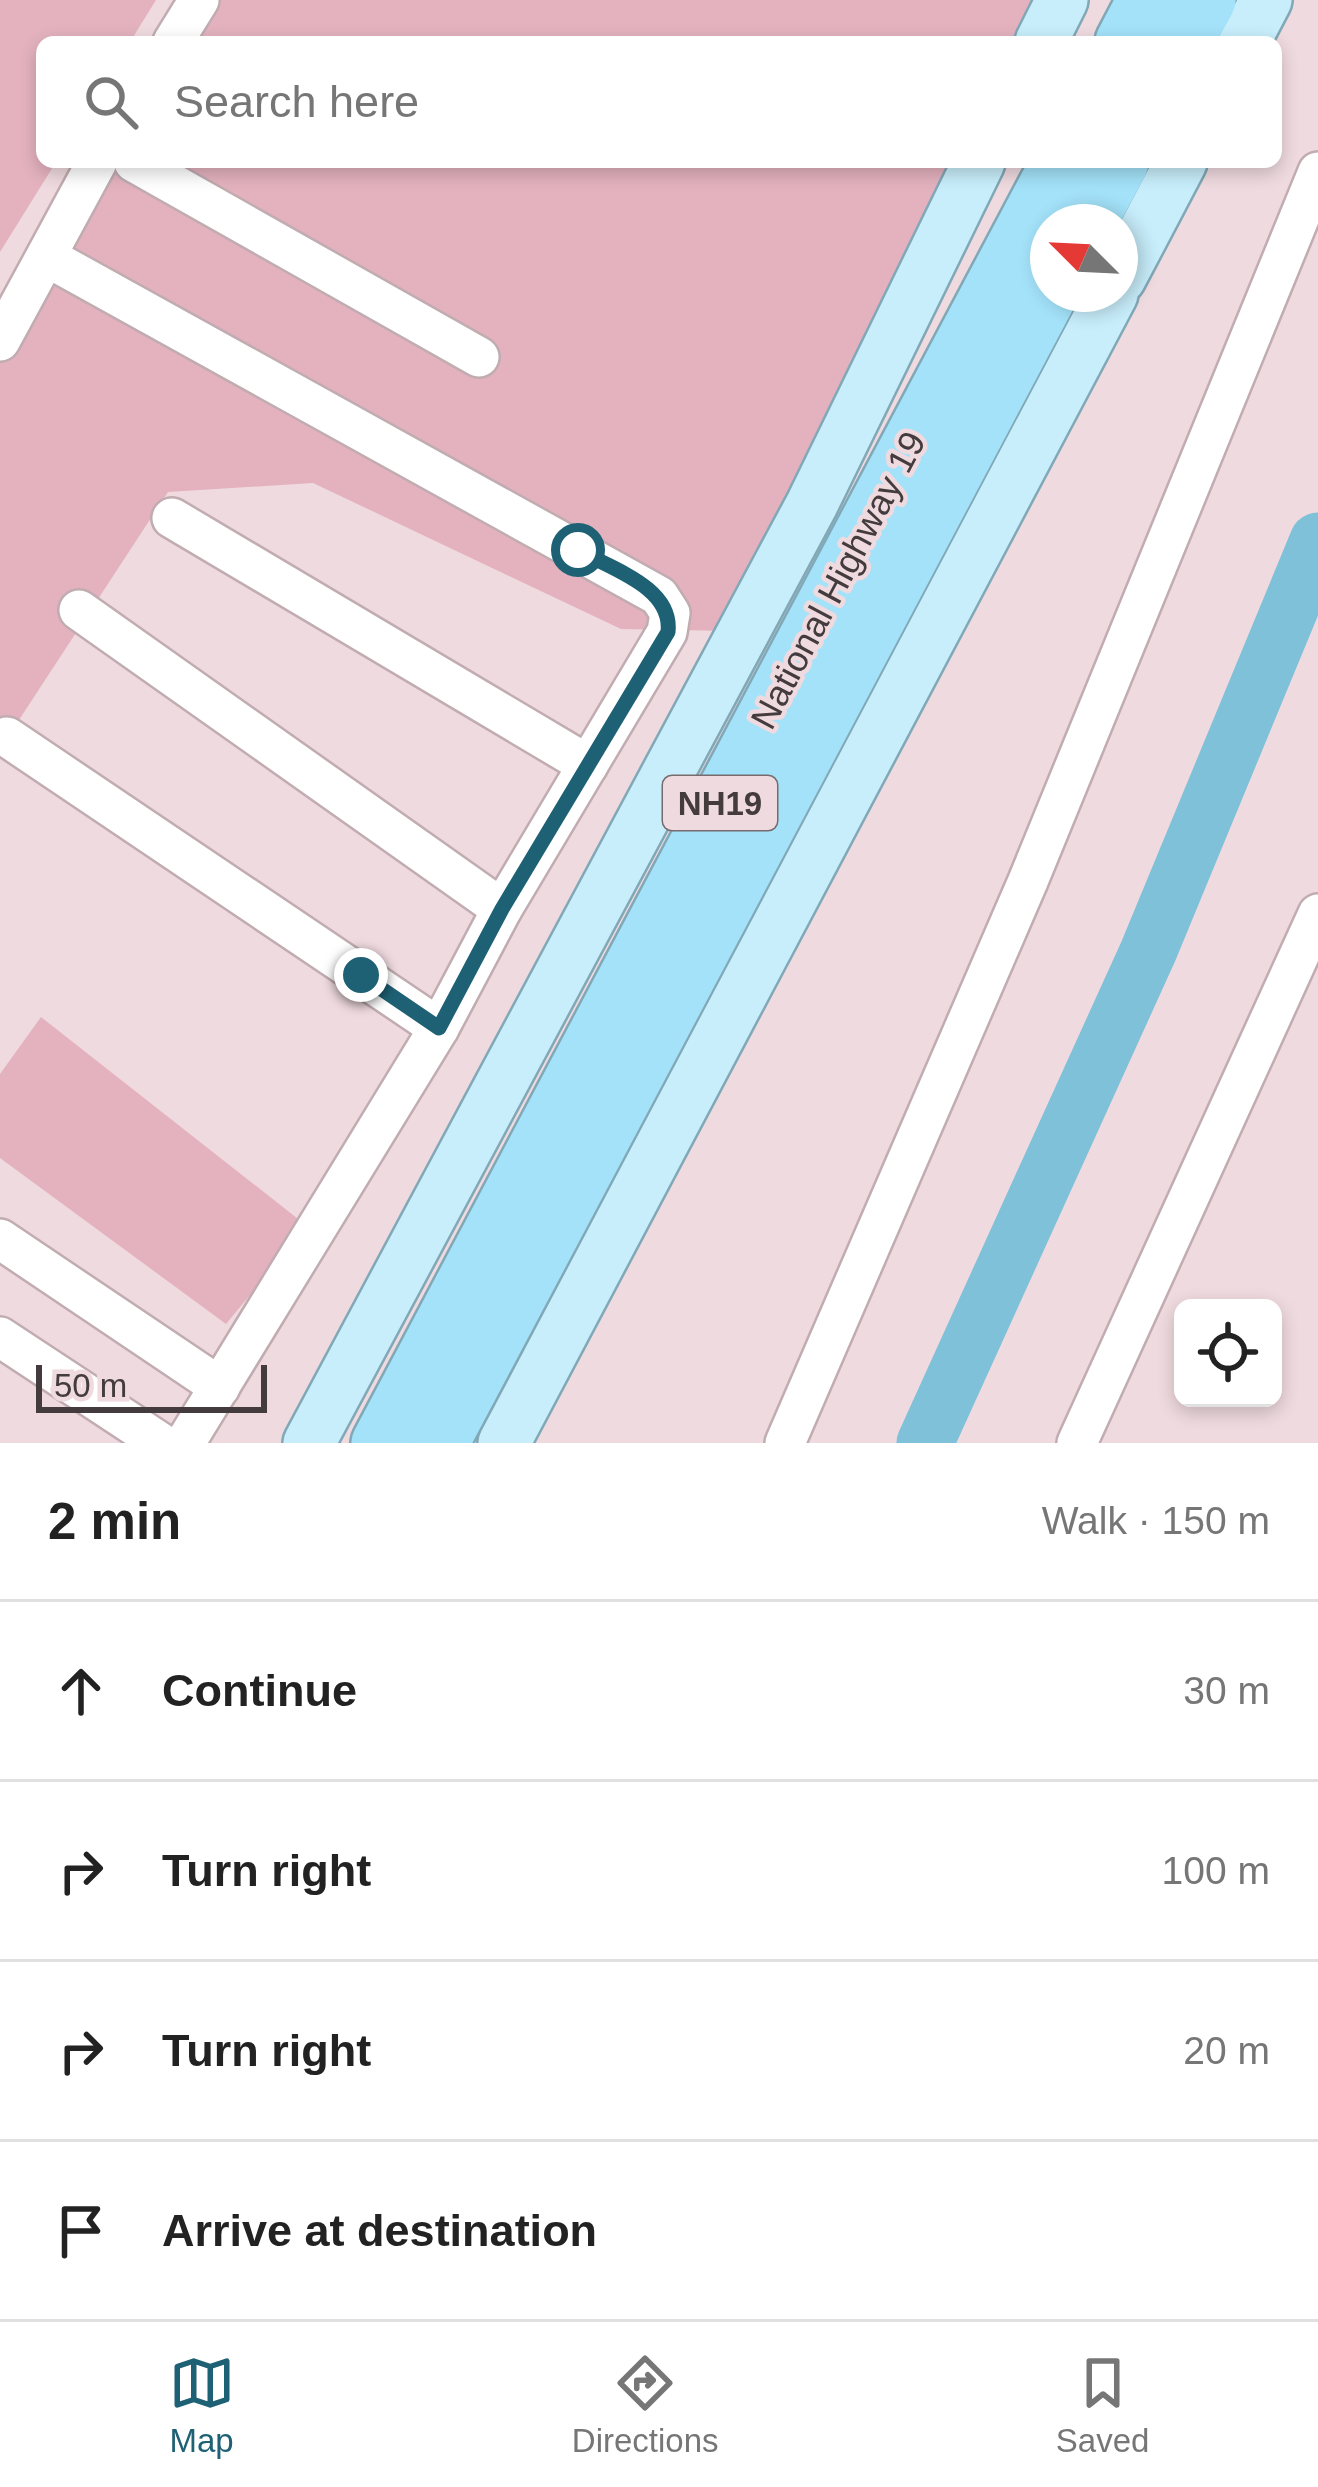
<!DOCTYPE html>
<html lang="en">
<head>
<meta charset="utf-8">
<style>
	body { margin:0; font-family:Arial,sans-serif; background:#f2f2f2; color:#222 }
	.controls { position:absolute; right:36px; bottom:36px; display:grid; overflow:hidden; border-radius:18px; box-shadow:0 6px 18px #0003 }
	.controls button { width:108px; height:108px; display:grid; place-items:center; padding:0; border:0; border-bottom:3px solid #e0e0e0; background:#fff; color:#222; font:60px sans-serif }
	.compass { position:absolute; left:1030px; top:204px; width:108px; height:108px; border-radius:50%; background:#fff; box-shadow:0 6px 18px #0003; rotate:294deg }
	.scale { position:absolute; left:36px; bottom:30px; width:231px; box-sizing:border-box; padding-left:12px; border:6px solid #433b3d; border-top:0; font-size:33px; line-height:42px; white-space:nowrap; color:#433b3d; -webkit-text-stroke:9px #efdadf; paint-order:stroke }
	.stop { position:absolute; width:36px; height:36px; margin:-27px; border:9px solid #1e6174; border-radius:50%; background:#fff }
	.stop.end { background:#1e6174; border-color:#fff; box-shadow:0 3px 12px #0008 }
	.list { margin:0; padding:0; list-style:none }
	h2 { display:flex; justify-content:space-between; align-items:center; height:156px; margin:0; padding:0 48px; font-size:51px }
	h2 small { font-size:39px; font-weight:400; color:#767676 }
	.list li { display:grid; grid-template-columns:78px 1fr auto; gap:36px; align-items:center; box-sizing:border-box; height:180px; padding:0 48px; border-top:3px solid #e0e0e0 }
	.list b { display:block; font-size:45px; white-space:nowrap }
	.list em { font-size:39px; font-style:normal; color:#767676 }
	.icon { flex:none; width:66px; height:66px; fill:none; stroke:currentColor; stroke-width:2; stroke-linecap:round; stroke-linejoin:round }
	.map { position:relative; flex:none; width:1318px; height:1443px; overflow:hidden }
	.search { position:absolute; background:#fff; box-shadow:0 6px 18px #0003; left:36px; right:36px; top:36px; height:132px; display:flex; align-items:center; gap:30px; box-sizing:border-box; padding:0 42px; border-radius:18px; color:#767676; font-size:45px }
	.sheet { height:876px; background:#fff }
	nav { display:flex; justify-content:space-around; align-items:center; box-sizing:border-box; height:168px; border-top:3px solid #e0e0e0; background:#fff; font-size:33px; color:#767676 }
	nav a { display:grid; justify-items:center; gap:6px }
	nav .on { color:#1e6174 }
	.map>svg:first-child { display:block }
</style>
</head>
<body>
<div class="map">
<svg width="1318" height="1443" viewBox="0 0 1318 1443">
	<rect width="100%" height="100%" fill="#efdadf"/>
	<g fill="#e4b2bf">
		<path d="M 0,0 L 156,0 L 130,42 L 42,42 L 42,162 L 56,162 L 0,252 Z"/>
		<path d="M 210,0 L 1083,0 L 1060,42 L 184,42 Z"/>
		<path d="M 112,162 L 993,162 L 731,631 L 621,629 L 313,483 L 168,492 L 0,749 L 0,348 Z"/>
		<path d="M 41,1017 L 307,1226 L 226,1324 L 0,1158 L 0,1074 Z"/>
	</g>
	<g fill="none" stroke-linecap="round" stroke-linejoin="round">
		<path stroke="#7ec1d8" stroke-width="57" d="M 925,1443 L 1148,952 L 1318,541"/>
		<g stroke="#c0acb1" stroke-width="44">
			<g id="minor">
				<path d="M 173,42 L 199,0"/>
				<path d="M 134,162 L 479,357"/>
				<path d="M 47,257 L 659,596 L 670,613 L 667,632 L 502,909 L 439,1028 L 185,1443"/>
				<path d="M 0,341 L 97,162"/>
				<path d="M 172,518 L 588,765"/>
				<path d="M 79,610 L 502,909"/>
				<path d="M 7,737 L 439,1028"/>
				<path d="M 0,1239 L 220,1387"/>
				<path d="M 0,1337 L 161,1443"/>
				<path d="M 785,1443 L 1028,881 L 1318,172"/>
				<path d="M 1077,1443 L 1318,914"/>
			</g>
		</g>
		<g stroke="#81a8b7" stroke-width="56">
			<g id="major">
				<path d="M 1041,42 L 1062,0"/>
				<path d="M 1244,42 L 1266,0"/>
				<path d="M 1120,278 L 1181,162"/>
				<path d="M 309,1443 L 812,504 L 979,162"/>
				<path d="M 504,1443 L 1112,294"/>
			</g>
		</g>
		<g stroke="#81a8b7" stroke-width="62">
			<g id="highway">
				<path d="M 1124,42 L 1146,0"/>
				<path d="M 1184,42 L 1207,0"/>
				<path d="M 1088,222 L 1120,162"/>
				<path d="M 380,1443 L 1060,162"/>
				<path d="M 440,1443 L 1049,294"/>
			</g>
		</g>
		<use href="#minor" stroke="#fff" stroke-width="39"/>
		<use href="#major" stroke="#c8eefb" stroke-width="51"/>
		<use href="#highway" stroke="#a3e2f9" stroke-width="57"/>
	</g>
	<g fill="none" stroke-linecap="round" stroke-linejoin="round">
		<path stroke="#1e6174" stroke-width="15" d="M 361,975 L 439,1028 L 502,909 L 668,632 C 673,587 611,569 578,550"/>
	</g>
	<g text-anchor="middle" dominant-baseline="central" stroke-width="9" stroke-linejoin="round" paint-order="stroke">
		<rect fill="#efdadf" stroke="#776b6e" stroke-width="3" x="663" y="776" width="114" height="54" rx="9"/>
		<g font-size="33" font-weight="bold" fill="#433b3d">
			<text x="720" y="803">NH19</text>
		</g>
		<g font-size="36" fill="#433b3d" stroke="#efdadf">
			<text transform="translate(838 580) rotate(-62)">National Highway 19</text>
		</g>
	</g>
</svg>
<div class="controls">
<button><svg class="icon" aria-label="locate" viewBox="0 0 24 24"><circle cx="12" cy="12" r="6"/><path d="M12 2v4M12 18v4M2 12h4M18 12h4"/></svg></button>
</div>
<svg class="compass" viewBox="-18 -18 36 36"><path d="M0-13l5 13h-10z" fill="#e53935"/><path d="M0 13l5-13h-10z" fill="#767676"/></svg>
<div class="scale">50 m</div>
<div class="stop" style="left:578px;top:550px"></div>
<div class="stop end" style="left:361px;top:975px"></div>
<div class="search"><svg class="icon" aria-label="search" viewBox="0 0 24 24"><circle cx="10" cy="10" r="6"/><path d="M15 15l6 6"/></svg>Search here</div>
</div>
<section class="sheet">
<h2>2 min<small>Walk · 150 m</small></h2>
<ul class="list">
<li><svg class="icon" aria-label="ahead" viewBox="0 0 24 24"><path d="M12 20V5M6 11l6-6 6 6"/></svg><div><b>Continue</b></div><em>30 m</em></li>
<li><svg class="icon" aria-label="right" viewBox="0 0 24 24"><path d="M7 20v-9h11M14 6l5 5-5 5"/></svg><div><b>Turn right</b></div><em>100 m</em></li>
<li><svg class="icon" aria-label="right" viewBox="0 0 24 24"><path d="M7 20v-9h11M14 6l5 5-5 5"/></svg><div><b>Turn right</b></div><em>20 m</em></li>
<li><svg class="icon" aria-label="arrive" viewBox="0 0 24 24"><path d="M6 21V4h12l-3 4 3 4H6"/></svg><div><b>Arrive at destination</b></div></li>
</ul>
</section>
<nav>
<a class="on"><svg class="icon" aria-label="map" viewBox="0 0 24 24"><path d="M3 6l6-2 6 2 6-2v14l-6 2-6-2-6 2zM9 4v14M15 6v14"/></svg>Map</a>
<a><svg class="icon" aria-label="directions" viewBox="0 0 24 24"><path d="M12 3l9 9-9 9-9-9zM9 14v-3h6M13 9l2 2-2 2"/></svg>Directions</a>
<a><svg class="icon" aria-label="saved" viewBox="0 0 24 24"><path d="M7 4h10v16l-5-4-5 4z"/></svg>Saved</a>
</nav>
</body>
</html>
